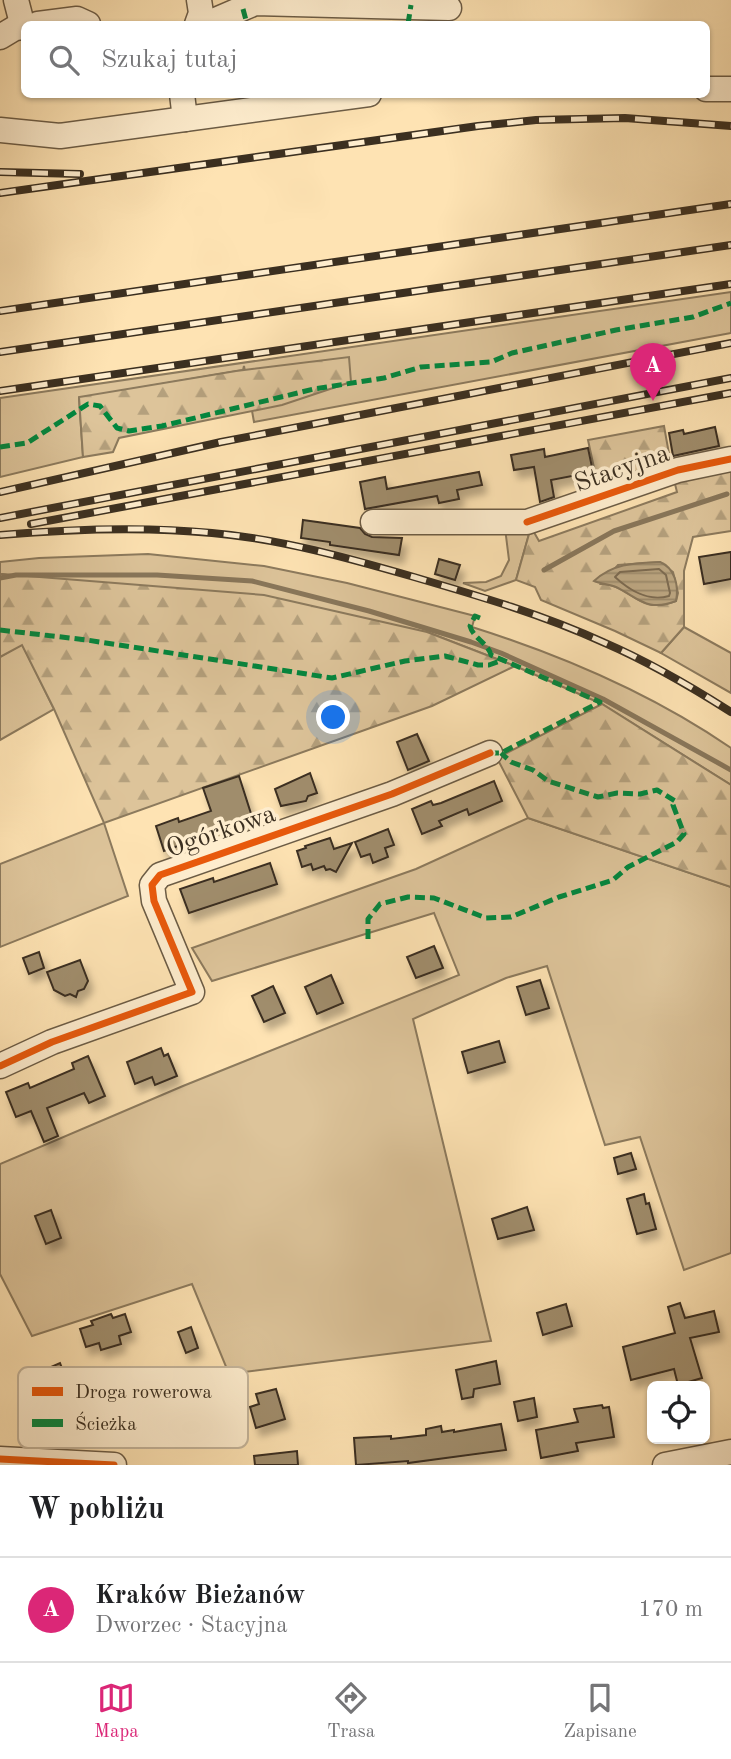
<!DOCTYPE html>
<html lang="pl">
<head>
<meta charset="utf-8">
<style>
	body { margin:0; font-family:"Old Standard TT",serif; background:#f6f6f6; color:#202124 }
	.controls { position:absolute; right:21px; bottom:21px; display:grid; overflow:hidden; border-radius:10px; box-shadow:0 2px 5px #0004 }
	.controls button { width:63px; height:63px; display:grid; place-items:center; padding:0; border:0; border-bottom:2px solid #e0e0e0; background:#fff; color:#202124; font:35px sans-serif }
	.you { position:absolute; left:334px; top:718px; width:24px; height:24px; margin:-18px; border:5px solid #fff; border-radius:50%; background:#1a73e8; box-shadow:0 0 0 10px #1a73e833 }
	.badge { display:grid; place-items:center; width:46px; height:46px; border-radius:50%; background:#db2777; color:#fff; font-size:23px; font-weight:700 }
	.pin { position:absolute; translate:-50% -58px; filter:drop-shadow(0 2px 4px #0008) }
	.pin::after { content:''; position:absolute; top:37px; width:24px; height:21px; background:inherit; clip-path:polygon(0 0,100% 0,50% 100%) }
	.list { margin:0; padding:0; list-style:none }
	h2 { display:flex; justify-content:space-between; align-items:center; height:91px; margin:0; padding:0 28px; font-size:30px }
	h2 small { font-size:23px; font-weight:400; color:#757577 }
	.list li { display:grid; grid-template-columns:46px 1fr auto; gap:21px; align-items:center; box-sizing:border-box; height:105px; padding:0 28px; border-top:2px solid #e0e0e0 }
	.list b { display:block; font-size:26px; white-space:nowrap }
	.list p { margin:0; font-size:23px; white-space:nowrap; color:#757577 }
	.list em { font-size:23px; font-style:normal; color:#757577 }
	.icon { flex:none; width:38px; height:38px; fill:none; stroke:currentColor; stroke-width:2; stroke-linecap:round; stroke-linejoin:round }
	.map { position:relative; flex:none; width:731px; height:1465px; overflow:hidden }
	.search { position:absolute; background:#fff; box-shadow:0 2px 5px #0004; left:21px; right:21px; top:21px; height:77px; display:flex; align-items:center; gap:18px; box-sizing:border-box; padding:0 24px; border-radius:10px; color:#757577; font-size:26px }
	.sheet { height:196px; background:#fff }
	nav { display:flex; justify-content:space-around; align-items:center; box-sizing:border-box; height:98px; border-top:2px solid #e0e0e0; background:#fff; font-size:19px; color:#757577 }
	nav a { display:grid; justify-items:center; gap:4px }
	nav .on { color:#db2777 }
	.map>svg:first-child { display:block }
</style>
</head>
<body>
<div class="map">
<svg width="731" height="1465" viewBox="0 0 731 1465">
	<defs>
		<pattern id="forest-firs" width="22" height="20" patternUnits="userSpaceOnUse" patternTransform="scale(1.75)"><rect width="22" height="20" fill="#ddc49a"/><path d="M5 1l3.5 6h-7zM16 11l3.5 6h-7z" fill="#b4a07d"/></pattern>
		<pattern id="water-rules" width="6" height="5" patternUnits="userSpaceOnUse" patternTransform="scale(1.75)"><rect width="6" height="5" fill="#bca681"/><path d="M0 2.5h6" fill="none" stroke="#9a8869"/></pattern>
		<filter id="shadow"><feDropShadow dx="4.5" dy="8" stdDeviation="3.5" flood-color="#0004"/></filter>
	</defs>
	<rect width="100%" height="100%" fill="#fee3b3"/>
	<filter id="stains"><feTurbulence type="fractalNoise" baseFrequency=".00286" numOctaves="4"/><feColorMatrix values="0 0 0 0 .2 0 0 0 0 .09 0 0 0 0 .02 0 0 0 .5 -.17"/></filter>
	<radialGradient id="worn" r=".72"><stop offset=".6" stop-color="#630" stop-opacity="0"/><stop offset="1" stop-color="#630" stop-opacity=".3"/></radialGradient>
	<g fill="#ddc49a" stroke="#8c7a5d" stroke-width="2">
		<path d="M 731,292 L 731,333 L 254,422 L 244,366 L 243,370 L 79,398 L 83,457 L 0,477 L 0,398 Z"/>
		<path d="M 531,527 L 516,580 L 485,591 L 463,583 L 486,582 L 501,576 L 509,560 L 505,528 Z"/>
		<path d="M 148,554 L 264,566 L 347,583 L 475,616 L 472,627 C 564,656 651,693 731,748 L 731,785 L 602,704 L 515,666 L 427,632 L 0,574 L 0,562 L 39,558 Z"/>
		<path d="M 684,627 L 731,653 L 731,693 L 661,653 Z"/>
		<path d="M 22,644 L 54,709 L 0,740 L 0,657 Z"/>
		<path d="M 528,818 L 731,887 L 731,1253 L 684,1270 L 640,1137 L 605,1145 L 547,966 L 506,978 L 413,1019 L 491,1341 L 229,1374 L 192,1284 L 32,1336 L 0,1274 L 0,1164 L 183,1086 L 459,975 L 434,913 L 212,981 L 192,948 L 416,869 Z"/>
		<path d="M 104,823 L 128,896 L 0,947 L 0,864 Z"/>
	</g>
	<g fill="url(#forest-firs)" stroke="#8c7a5d" stroke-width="2" fill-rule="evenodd">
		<path d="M 349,357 L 351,382 L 282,405 L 119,438 L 113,452 L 83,457 L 79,397 L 236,371 Z"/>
		<path d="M 664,426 L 671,465 L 599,491 L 588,440 Z"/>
		<path d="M 731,465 L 731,531 L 693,537 L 684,571 L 684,627 L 661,653 L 615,631 L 541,600 L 535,587 L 516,580 L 531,527 L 539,541 L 677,492 L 674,480 ZM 660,562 L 673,572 L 678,593 L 676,601 C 635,616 634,585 601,584 L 618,565 Z"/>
		<path d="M 2,574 L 264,595 L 427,632 L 515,666 L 432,706 L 104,823 L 54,709 L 22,645 L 0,657 L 0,575 Z"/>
		<path d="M 602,704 L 731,785 L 731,887 L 528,818 L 497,758 Z"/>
	</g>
	<path fill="url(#water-rules)" stroke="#88765a" stroke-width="2" d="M 660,562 C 675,568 679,586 676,601 C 648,612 640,599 616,587 C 609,584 601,584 594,581 C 613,563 635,563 660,562 Z"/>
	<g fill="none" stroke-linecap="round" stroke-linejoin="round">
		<path stroke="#7c6a50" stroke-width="2" d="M 659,569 L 666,575 L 670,593 L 669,596 C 649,602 629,590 615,577 L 620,572 Z"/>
		<g stroke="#88765a" stroke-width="5">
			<path d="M 544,570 L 614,531 L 727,494"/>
			<path d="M 0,578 L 16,575 L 157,575 L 252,581 L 369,611 L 471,642 L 501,653 L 603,699 L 731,770"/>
		</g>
	</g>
	<g fill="#a08d6c" stroke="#3b2f20" stroke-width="2" filter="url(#shadow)">
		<path d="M 715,427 L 719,446 L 673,456 L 669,433 L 683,430 L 684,434 Z"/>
		<path d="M 588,448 L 593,472 L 551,480 L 554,497 L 540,502 L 534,467 L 514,470 L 511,455 L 544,449 L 545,457 Z"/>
		<path d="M 479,472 L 482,485 L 457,490 L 459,499 L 439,503 L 437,496 L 365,509 L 360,482 L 385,477 L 387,489 Z"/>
		<path d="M 303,520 L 360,528 L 365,534 L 372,537 L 402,538 L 399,555 L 330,545 L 330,542 L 301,538 Z"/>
		<path d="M 731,552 L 731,579 L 704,584 L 699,557 Z"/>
		<path d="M 439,559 L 460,565 L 455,580 L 435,574 Z"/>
		<path d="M 417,734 L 429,761 L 408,770 L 397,742 Z"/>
		<path d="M 310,773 L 317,793 L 308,796 L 306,801 L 281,806 L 275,789 Z"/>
		<path d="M 239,776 L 253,820 L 220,832 L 219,826 L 185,838 L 186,843 L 164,851 L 156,826 L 178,818 L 179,822 L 211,811 L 203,788 Z"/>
		<path d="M 494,781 L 502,801 L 469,815 L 467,809 L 439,821 L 442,826 L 422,834 L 412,809 L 431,801 L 433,805 L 441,803 Z"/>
		<path d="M 388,829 L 394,845 L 385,848 L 388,857 L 373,863 L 370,854 L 361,857 L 355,842 Z"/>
		<path d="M 330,838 L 334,849 L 352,843 L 336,872 L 330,869 L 326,870 L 324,866 L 313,870 L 311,864 L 302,867 L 297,851 L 306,848 L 305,846 Z"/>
		<path d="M 270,863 L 277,884 L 189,913 L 180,889 L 213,878 L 214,882 Z"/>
		<path d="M 434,946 L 443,968 L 416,978 L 407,957 Z"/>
		<path d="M 39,952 L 44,968 L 29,974 L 23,958 Z"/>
		<path d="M 80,960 L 88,981 L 84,989 L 78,991 L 76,997 L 70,994 L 65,996 L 54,990 L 47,972 Z"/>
		<path d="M 331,975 L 343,1003 L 317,1014 L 305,987 Z"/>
		<path d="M 540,980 L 549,1008 L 526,1015 L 517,987 Z"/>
		<path d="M 273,986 L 285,1013 L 264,1022 L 252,996 Z"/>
		<path d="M 499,1041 L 505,1062 L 468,1073 L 462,1052 Z"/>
		<path d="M 161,1048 L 164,1056 L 168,1054 L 177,1076 L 155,1085 L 152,1077 L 135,1084 L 127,1062 Z"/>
		<path d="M 88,1056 L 105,1096 L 89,1103 L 84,1093 L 47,1108 L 58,1136 L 44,1142 L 31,1111 L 16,1117 L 6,1092 L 28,1083 L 30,1088 L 74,1069 L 72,1063 Z"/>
		<path d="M 631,1153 L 636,1169 L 618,1174 L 614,1158 Z"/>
		<path d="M 644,1194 L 646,1204 L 649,1203 L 656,1229 L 637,1234 L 627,1199 Z"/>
		<path d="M 527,1207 L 534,1230 L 498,1239 L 492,1219 Z"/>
		<path d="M 51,1210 L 61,1238 L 46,1244 L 35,1216 Z"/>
		<path d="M 680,1303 L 685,1318 L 714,1311 L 719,1332 L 690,1338 L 702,1378 L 678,1385 L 674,1369 L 631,1380 L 623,1347 L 675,1333 L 668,1307 Z"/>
		<path d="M 566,1304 L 572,1326 L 543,1335 L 537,1313 Z"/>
		<path d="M 111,1314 L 113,1318 L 125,1314 L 131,1332 L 119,1336 L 121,1344 L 101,1350 L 99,1343 L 86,1347 L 80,1329 L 93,1325 L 91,1321 Z"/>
		<path d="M 191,1327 L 198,1348 L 186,1353 L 178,1332 Z"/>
		<path d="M 496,1361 L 500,1384 L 474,1389 L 473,1397 L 462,1399 L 456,1370 Z"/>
		<path d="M 60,1363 L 65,1376 L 50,1383 L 44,1370 Z"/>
		<path d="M 276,1389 L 285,1419 L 256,1428 L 250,1407 L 259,1404 L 256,1394 Z"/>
		<path d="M 534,1398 L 537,1417 L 518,1421 L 514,1402 Z"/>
		<path d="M 602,1405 L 603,1408 L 609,1407 L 614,1437 L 576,1443 L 578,1451 L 541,1458 L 536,1430 L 578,1422 L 574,1409 Z"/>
		<path d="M 501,1424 L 506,1450 L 408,1463 L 408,1461 L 356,1465 L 354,1438 L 391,1436 L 391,1439 L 426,1435 L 426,1429 L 441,1426 L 442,1432 L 454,1430 L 454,1432 Z"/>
		<path d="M 297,1451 L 298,1465 L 255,1465 L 254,1456 Z"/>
	</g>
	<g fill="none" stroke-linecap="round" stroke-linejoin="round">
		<g stroke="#6c5c45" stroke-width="27">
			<g id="minor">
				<path d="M 16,0 L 23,27"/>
				<path d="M 38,24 L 77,19 L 88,24"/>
				<path d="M 197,24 L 201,13 L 199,0"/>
				<path d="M 211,24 L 218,19 L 255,3 L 449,8"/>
				<path d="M 0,37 L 15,28 L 24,27"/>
				<path d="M 706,89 L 731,89"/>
				<path d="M 182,94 L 185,119"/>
				<path d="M 0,130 L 60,136 L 369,94"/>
				<path d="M 373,522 L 527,522 L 678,470 L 731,459"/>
				<path d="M 0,1066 L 52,1042 L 192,992 L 154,901 L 152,885 L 160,875 L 392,794 L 490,753"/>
				<path d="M 0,1459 L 114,1465"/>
				<path d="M 665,1465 L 731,1452"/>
			</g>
		</g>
		<use href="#minor" stroke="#feedce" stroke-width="24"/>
		<g stroke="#3b2f20" stroke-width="8">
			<g id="rail">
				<path d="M 0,172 L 80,174"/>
				<path d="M 0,193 L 478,126 L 536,120 L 625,118 L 731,126"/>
				<path d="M 0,311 L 731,204"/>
				<path d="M 0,352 L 731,245"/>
				<path d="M 0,391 L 731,284"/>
				<path d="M 0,492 L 221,442 L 731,343"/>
				<path d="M 0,518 L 731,378"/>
				<path d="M 31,524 L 731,393"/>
				<path d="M 0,535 C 71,529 141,526 212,533 C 281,539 348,558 414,577 C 479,596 544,615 605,643 C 649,662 690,686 731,712"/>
			</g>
		</g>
		<use href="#rail" stroke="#feedce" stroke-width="5" stroke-dasharray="16" stroke-linecap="butt"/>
		<g stroke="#00873e" stroke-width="5" stroke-dasharray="10 5" stroke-linecap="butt">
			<path d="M 243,9 L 247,24"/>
			<path d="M 408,24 L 411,5"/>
			<path d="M 0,447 L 27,443 L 88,404 L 100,406 L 117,428 L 129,431 L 162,426 L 314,389 L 384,378 L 421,367 L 491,362 L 512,353 L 616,330 L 693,317 L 731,303"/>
			<path d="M 480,618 L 475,616 L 470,626 C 473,638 488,643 491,655 L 600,702 L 501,753 L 493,753"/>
			<path d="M 0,630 L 87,640 L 332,678 L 405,661 L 445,656 L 478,665 L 489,665 L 503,660"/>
			<path d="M 368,939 L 368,919 L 380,904 L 408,897 L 434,898 L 486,918 L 511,917 L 559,897 L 613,880 L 628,867 L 677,842 L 684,834 L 673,805 L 675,801 L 657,790 L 640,794 L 617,793 L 598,797 L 548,781 L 533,770 L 511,762 L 501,753"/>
		</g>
		<g stroke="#feedce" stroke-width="11">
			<g id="cycleway">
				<path d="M 527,522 L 678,470 L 731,459"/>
				<path d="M 0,1066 L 52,1042 L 192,992 L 154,901 L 152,885 L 160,875 L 392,794 L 490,753"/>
				<path d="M 0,1459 L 114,1465"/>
			</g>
		</g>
		<use href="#cycleway" stroke="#e8590c" stroke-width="7"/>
	</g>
	<g text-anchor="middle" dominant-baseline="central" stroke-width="7" stroke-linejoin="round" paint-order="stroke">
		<g font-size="26" fill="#3b2f20" stroke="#feedce">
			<text transform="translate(622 469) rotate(-19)">Stacyjna</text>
			<text transform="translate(221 832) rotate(-19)">Ogórkowa</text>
		</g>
	</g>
	<rect x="18" y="1367" width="230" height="81" rx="10" fill="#feedce" stroke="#c4b49a" stroke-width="2"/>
	<rect x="32" y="1387" width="31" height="9" fill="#e8590c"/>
	<rect x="32" y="1419" width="31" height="8" fill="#00873e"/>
	<g font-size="19" fill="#3b2f20">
		<text x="75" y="1398">Droga rowerowa</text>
		<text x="75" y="1430">Ścieżka</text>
	</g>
	<rect width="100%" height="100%" filter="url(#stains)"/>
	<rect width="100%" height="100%" fill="url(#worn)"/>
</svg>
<div class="controls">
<button><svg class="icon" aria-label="locate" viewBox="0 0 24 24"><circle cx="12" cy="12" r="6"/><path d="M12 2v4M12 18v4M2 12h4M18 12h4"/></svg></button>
</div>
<div class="you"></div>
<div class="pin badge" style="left:653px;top:401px">A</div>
<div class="search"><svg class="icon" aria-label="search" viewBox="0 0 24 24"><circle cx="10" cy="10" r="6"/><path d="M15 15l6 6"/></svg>Szukaj tutaj</div>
</div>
<section class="sheet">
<h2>W pobliżu<small></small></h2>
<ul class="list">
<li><span class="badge">A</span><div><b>Kraków Bieżanów</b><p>Dworzec · Stacyjna</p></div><em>170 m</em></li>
</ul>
</section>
<nav>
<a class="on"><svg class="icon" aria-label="map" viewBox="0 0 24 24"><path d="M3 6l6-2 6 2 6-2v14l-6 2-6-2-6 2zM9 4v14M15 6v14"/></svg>Mapa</a>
<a><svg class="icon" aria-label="directions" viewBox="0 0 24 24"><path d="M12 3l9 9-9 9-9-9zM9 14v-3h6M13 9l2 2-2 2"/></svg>Trasa</a>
<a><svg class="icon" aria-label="saved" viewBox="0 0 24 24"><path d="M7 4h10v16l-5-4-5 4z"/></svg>Zapisane</a>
</nav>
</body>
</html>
